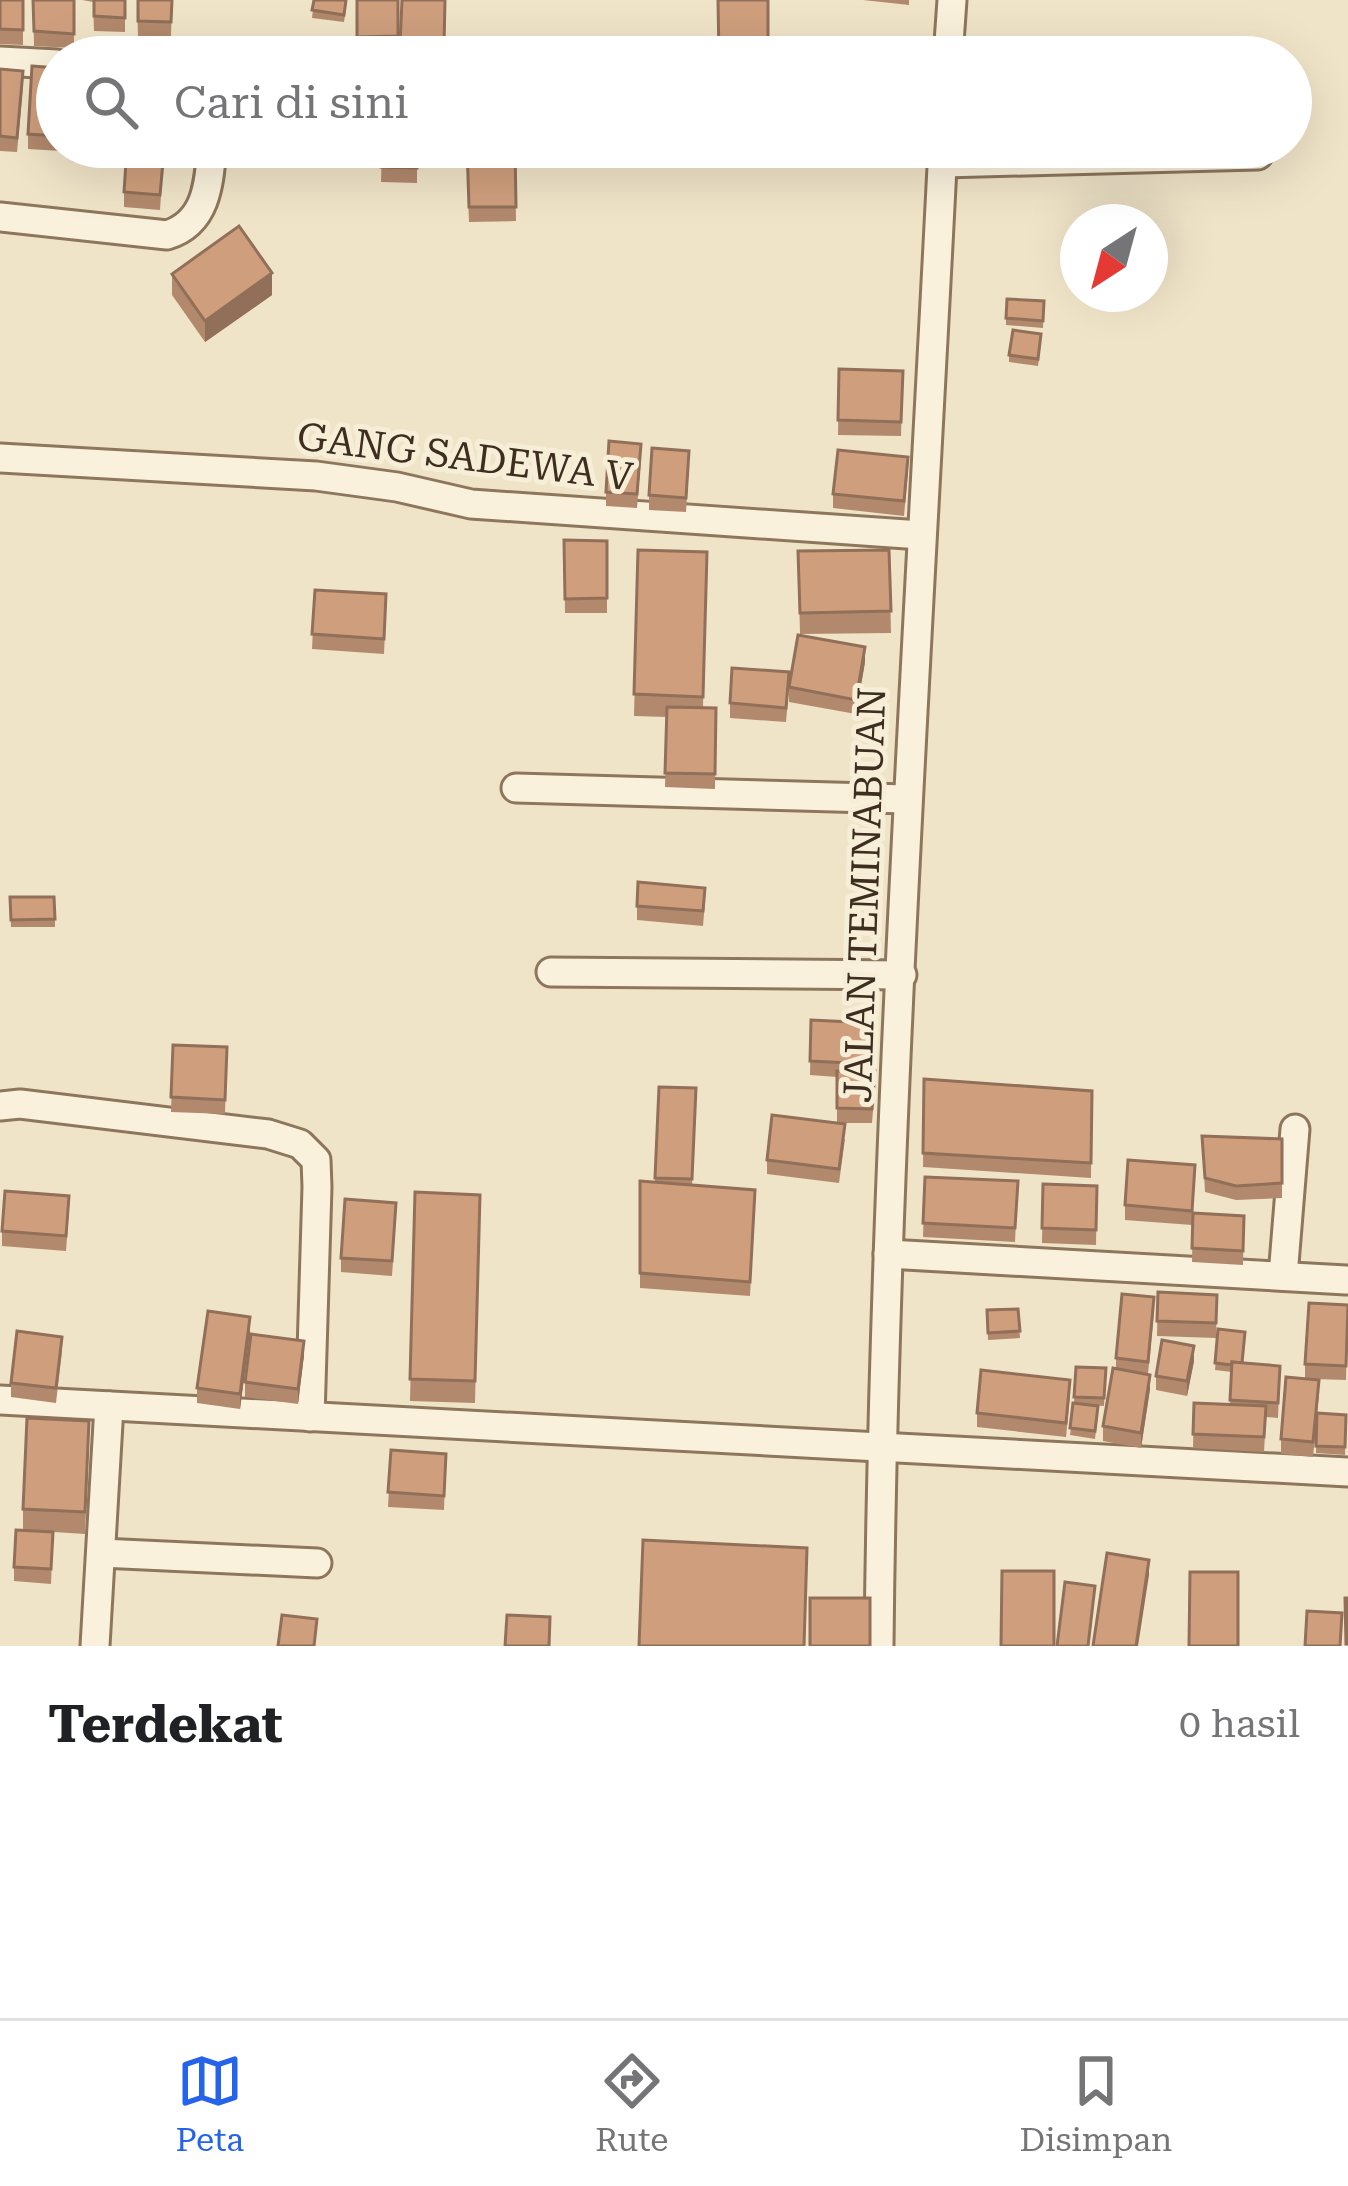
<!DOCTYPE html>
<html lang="id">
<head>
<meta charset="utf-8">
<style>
	body { margin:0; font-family:"Roboto Serif",serif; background:#f6f6f6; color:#202124 }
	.compass { position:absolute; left:1060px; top:204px; width:108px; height:108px; border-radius:50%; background:#fff; box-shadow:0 12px 48px #0002; rotate:216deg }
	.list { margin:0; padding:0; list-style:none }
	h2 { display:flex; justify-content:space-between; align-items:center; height:156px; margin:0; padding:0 48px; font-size:51px }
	h2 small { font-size:39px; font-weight:400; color:#757577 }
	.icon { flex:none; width:66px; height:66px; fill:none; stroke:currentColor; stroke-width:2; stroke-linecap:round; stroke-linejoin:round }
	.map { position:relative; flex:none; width:1348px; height:1646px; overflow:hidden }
	.search { position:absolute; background:#fff; box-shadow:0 12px 48px #0002; left:36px; right:36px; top:36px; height:132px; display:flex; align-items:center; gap:30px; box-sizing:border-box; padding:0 42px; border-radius:66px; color:#757577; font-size:45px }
	.sheet { height:372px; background:#fff }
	nav { display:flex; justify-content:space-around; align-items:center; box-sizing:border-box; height:168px; border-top:3px solid #e0e0e0; background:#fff; font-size:33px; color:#757577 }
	nav a { display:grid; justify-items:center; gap:6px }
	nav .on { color:#2563eb }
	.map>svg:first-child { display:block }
</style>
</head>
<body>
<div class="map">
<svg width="1348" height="1646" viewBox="0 0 1348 1646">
	<rect width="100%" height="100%" fill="#f0e4c8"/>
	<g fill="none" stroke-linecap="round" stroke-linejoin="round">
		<g stroke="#8d765c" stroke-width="33">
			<g id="street">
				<path d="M 948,57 L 952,0"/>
				<path d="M 0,61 L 57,64"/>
				<path d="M 943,163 L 1258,155"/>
				<path d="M 0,217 L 167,235 C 207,223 209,183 212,147"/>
				<path d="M 0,458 L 316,476 L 397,487 L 471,504 L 921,535"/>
				<path d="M 516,788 L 906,799"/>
				<path d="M 551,972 L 902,975"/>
				<path d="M 0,1106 L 20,1104 L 268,1134 L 300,1144 L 316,1160 L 317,1187 L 310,1417"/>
				<path d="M 888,1254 L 1346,1280"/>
				<path d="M 1283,1276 L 1295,1129"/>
				<path d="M 0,1400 L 1348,1472"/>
				<path d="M 101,1553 L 317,1563"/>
				<path d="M 95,1646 L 109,1406"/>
				<path d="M 879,1646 C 884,1146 918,647 943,147"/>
			</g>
		</g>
		<use href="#street" stroke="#faf1dc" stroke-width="27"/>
	</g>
	<g fill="#b2896c">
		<path d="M 0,0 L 23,0 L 23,45 L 0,44 Z"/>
		<path d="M 33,0 L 74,0 L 74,48 L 34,46 Z"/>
		<path d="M 125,0 L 125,32 L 94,31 L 93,2 L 82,0 Z"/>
		<path d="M 137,0 L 172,0 L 171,36 L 138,36 Z"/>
		<path d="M 314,0 L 347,0 L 344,22 L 312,18 Z"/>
		<path d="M 356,0 L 398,0 L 398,51 L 357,51 Z"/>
		<path d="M 402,0 L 446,0 L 444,57 L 400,57 Z"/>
		<path d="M 863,0 L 909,0 L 909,5 Z"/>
		<path d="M 57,68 L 57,147 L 61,147 L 61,151 L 28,149 L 28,134 Z"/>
		<path d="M 0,69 L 23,86 L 17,152 L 0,151 Z"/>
		<path d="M 89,147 L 120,147 L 120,161 L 89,159 Z"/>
		<path d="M 136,147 L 183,147 L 183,151 L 164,151 L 160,210 L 124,207 L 124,192 Z"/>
		<path d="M 382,147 L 417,147 L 417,183 L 381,182 Z"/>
		<path d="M 466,147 L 515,147 L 516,221 L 469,222 Z"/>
		<path d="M 172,274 L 272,295 L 205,342 L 172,295 Z"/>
		<path d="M 1044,301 L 1043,328 L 1006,325 L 1006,318 Z"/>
		<path d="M 1041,341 L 1038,366 L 1009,362 L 1009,355 Z"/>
		<path d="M 839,369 L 903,371 L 901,436 L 838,435 Z"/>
		<path d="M 641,459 L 637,508 L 606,506 L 606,492 Z"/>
		<path d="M 689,466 L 686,512 L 649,510 L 649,495 Z"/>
		<path d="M 908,472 L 904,516 L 833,508 L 833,494 Z"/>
		<path d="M 564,540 L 607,541 L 607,613 L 565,613 Z"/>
		<path d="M 638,550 L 707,552 L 703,708 L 716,708 L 715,789 L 665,787 L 667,717 L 634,716 Z"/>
		<path d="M 889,550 L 891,633 L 800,634 L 798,551 Z"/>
		<path d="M 315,590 L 386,609 L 384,654 L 312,649 Z"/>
		<path d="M 865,662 L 856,714 L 789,702 L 789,687 Z"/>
		<path d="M 789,687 L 786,722 L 730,718 L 730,703 Z"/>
		<path d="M 10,897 L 55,919 L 55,927 L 11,927 Z"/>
		<path d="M 705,902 L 703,926 L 637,920 L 637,906 Z"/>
		<path d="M 811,1020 L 871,1023 L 871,1071 L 875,1085 L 872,1123 L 837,1123 L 837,1077 L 810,1075 Z"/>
		<path d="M 173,1045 L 227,1047 L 225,1114 L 171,1112 Z"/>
		<path d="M 924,1079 L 1092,1091 L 1091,1178 L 923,1167 Z"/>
		<path d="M 659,1087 L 696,1088 L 692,1185 L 755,1205 L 750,1296 L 640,1288 L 640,1181 L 655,1182 Z"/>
		<path d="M 1202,1136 L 1282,1139 L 1282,1198 L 1236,1200 L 1205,1192 Z"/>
		<path d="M 845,1139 L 839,1183 L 767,1174 L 767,1160 Z"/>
		<path d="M 925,1177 L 1018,1181 L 1015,1242 L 923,1237 Z"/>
		<path d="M 1195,1180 L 1192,1225 L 1125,1220 L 1125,1205 Z"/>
		<path d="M 1043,1184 L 1097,1186 L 1096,1245 L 1042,1243 Z"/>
		<path d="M 415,1192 L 480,1195 L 475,1403 L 410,1401 Z"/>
		<path d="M 69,1210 L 66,1251 L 2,1246 L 2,1231 Z"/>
		<path d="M 1193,1213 L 1244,1216 L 1243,1265 L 1192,1262 Z"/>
		<path d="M 396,1217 L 392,1276 L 341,1272 L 341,1258 Z"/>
		<path d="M 1158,1292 L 1217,1295 L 1216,1338 L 1157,1336 Z"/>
		<path d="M 1348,1305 L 1346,1380 L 1315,1379 L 1319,1394 L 1313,1457 L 1281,1454 L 1281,1439 L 1305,1378 L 1305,1364 Z"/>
		<path d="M 1018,1309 L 1020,1338 L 988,1340 L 987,1310 Z"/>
		<path d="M 1154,1312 L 1148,1374 L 1150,1389 L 1141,1448 L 1103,1441 L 1103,1426 L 1116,1369 L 1116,1358 Z"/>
		<path d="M 1218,1329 L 1243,1363 L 1280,1366 L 1278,1418 L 1266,1417 L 1264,1452 L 1193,1448 L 1194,1403 L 1230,1404 L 1232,1372 L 1215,1370 Z"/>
		<path d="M 250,1332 L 240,1409 L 197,1403 L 197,1388 Z"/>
		<path d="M 62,1351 L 56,1403 L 11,1397 L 11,1383 Z"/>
		<path d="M 304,1355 L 298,1404 L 245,1397 L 245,1382 Z"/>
		<path d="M 1194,1361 L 1187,1396 L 1156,1390 L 1156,1376 Z"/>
		<path d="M 1076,1367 L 1106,1368 L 1104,1406 L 1091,1405 L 1098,1413 L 1095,1439 L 1070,1435 L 1074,1403 Z"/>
		<path d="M 1070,1395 L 1066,1437 L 977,1427 L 977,1413 Z"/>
		<path d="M 1317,1413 L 1346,1415 L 1345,1455 L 1316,1453 Z"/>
		<path d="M 89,1442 L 85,1534 L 23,1530 L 23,1509 Z"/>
		<path d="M 391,1450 L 446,1454 L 444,1510 L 388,1507 Z"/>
		<path d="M 53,1532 L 51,1584 L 14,1581 L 14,1567 Z"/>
	</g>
	<g fill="#916f58">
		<path d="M 272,273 L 272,295 L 205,342 L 205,321 Z"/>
		<path d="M 865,647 L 865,662 L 856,714 L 856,700 Z"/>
		<path d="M 250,1317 L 250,1332 L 240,1409 L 240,1394 Z"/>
		<path d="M 304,1341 L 304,1355 L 298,1404 L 298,1389 Z"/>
		<path d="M 1194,1346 L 1194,1361 L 1187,1396 L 1187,1381 Z"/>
		<path d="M 1150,1375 L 1150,1389 L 1141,1448 L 1141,1433 Z"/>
		<path d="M 1149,1560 L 1149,1575 L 1138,1646 L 1136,1646 Z"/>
	</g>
	<g fill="#cf9f7d" stroke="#916f58" stroke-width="3">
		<path d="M 0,0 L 23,0 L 23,30 L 0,29 Z"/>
		<path d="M 33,0 L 74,0 L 74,34 L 34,31 Z"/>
		<path d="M 94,0 L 125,0 L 125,18 L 94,16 Z"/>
		<path d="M 138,0 L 172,0 L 171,22 L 138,21 Z"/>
		<path d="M 314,0 L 346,0 L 344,15 L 312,10 Z"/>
		<path d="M 357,0 L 398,0 L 398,36 L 357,37 Z"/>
		<path d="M 402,0 L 445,0 L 444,45 L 400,44 Z"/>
		<path d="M 718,0 L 768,0 L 768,57 L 719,57 Z"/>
		<path d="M 32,66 L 57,68 L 57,136 L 28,134 Z"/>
		<path d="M 0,69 L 23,71 L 17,138 L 0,136 Z"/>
		<path d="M 127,147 L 164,151 L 160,195 L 124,192 Z"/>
		<path d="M 382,147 L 417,147 L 417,168 L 381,167 Z"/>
		<path d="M 467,147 L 515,147 L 516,207 L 469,207 Z"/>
		<path d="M 239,226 L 272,273 L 205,321 L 172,274 Z"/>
		<path d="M 1007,299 L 1044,301 L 1043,321 L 1006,318 Z"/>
		<path d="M 1013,330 L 1041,334 L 1038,359 L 1009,355 Z"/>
		<path d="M 839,369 L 903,371 L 901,422 L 838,420 Z"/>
		<path d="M 609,441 L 641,444 L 637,494 L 606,492 Z"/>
		<path d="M 652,448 L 689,451 L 686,498 L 649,495 Z"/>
		<path d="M 838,450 L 908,457 L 904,501 L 833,494 Z"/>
		<path d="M 564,540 L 607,541 L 607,598 L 565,599 Z"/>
		<path d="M 638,550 L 707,552 L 703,697 L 634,694 Z"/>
		<path d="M 889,550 L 891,611 L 800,613 L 798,551 Z"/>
		<path d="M 315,590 L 386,594 L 384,639 L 312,634 Z"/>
		<path d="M 798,635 L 865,647 L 856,700 L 789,687 Z"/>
		<path d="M 732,668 L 789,672 L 786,708 L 730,703 Z"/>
		<path d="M 667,707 L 716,708 L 715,774 L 665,773 Z"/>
		<path d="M 638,882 L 705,888 L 703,911 L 637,906 Z"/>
		<path d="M 10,897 L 54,897 L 55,919 L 11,920 Z"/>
		<path d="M 811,1020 L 871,1023 L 871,1064 L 810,1061 Z"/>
		<path d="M 173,1045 L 227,1047 L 225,1100 L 171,1097 Z"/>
		<path d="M 837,1071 L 875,1071 L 872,1109 L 837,1108 Z"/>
		<path d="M 924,1079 L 1092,1091 L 1091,1163 L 923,1153 Z"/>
		<path d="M 659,1087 L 696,1088 L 692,1179 L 655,1178 Z"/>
		<path d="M 772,1115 L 845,1124 L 839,1169 L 767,1160 Z"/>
		<path d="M 1202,1136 L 1282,1139 L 1282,1183 L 1236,1186 L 1205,1178 Z"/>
		<path d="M 1128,1160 L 1195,1165 L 1192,1211 L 1125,1205 Z"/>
		<path d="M 925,1177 L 1018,1181 L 1015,1228 L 923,1223 Z"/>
		<path d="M 640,1181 L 755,1190 L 750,1282 L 640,1273 Z"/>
		<path d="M 1043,1184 L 1097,1186 L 1096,1230 L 1042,1228 Z"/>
		<path d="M 5,1191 L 69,1196 L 66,1236 L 2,1231 Z"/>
		<path d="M 415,1192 L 480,1195 L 475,1381 L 410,1379 Z"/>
		<path d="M 345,1199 L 396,1203 L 392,1261 L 341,1258 Z"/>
		<path d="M 1193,1213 L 1244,1216 L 1243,1251 L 1192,1248 Z"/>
		<path d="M 1158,1292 L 1217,1295 L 1216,1323 L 1157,1321 Z"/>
		<path d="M 1122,1294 L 1154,1297 L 1148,1362 L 1116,1358 Z"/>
		<path d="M 1309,1303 L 1348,1305 L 1346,1366 L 1305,1364 Z"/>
		<path d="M 1018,1309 L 1020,1331 L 988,1333 L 987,1310 Z"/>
		<path d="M 208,1311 L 250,1317 L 240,1394 L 197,1388 Z"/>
		<path d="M 1218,1329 L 1245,1332 L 1242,1363 L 1232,1362 L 1232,1365 L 1215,1363 Z"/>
		<path d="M 17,1331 L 62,1337 L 56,1388 L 11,1383 Z"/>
		<path d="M 251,1334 L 304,1341 L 298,1389 L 245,1382 Z"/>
		<path d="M 1162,1340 L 1194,1346 L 1187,1381 L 1156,1376 Z"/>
		<path d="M 1232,1362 L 1280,1366 L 1278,1403 L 1230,1400 Z"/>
		<path d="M 1076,1367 L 1106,1368 L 1104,1398 L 1074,1397 Z"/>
		<path d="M 1113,1368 L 1150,1375 L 1141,1433 L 1103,1426 Z"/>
		<path d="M 981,1370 L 1070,1380 L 1066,1423 L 977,1413 Z"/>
		<path d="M 1286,1377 L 1319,1380 L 1313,1442 L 1281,1439 Z"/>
		<path d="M 1073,1403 L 1098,1406 L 1095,1431 L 1070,1428 Z"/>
		<path d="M 1194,1403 L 1266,1406 L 1264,1437 L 1193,1434 Z"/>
		<path d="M 1317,1413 L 1346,1415 L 1345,1447 L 1316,1446 Z"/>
		<path d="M 27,1418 L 89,1421 L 85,1512 L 23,1509 Z"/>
		<path d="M 391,1450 L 446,1454 L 444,1496 L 388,1492 Z"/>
		<path d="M 16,1530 L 53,1532 L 51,1569 L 14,1567 Z"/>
		<path d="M 643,1540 L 807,1548 L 804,1646 L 639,1646 Z"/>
		<path d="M 1107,1553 L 1149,1560 L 1136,1646 L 1093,1646 Z"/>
		<path d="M 1002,1571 L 1054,1571 L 1054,1646 L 1001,1646 Z"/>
		<path d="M 1190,1572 L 1238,1572 L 1238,1646 L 1189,1646 Z"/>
		<path d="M 1065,1582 L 1095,1586 L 1088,1646 L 1057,1646 Z"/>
		<rect x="810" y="1598" width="60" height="48"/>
		<path d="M 1345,1598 L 1348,1598 L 1348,1644 L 1346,1644 Z"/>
		<path d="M 1307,1611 L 1342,1613 L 1340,1646 L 1305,1646 Z"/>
		<path d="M 282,1615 L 317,1619 L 314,1646 L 278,1646 Z"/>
		<path d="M 507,1615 L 550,1617 L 549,1646 L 505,1646 Z"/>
	</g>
	<g text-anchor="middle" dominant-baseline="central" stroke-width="10" stroke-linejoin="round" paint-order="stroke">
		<g font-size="39" fill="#3d2e20" stroke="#f7eed8">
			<text transform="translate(465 457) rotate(7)">GANG SADEWA V</text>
			<text transform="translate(865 895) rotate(-88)">JALAN TEMINABUAN</text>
		</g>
	</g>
</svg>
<svg class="compass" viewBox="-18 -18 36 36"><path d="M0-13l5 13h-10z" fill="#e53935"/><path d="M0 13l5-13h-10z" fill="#757577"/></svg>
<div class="search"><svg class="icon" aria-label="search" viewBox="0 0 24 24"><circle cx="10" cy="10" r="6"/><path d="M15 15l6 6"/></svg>Cari di sini</div>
</div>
<section class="sheet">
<h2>Terdekat<small>0 hasil</small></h2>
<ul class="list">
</ul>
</section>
<nav>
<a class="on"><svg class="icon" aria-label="map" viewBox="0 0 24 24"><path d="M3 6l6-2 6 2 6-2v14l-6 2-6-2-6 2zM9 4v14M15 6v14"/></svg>Peta</a>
<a><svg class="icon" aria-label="directions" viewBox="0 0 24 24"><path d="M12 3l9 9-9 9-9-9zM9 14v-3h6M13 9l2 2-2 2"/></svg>Rute</a>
<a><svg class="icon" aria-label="saved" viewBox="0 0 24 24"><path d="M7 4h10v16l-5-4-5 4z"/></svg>Disimpan</a>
</nav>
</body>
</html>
